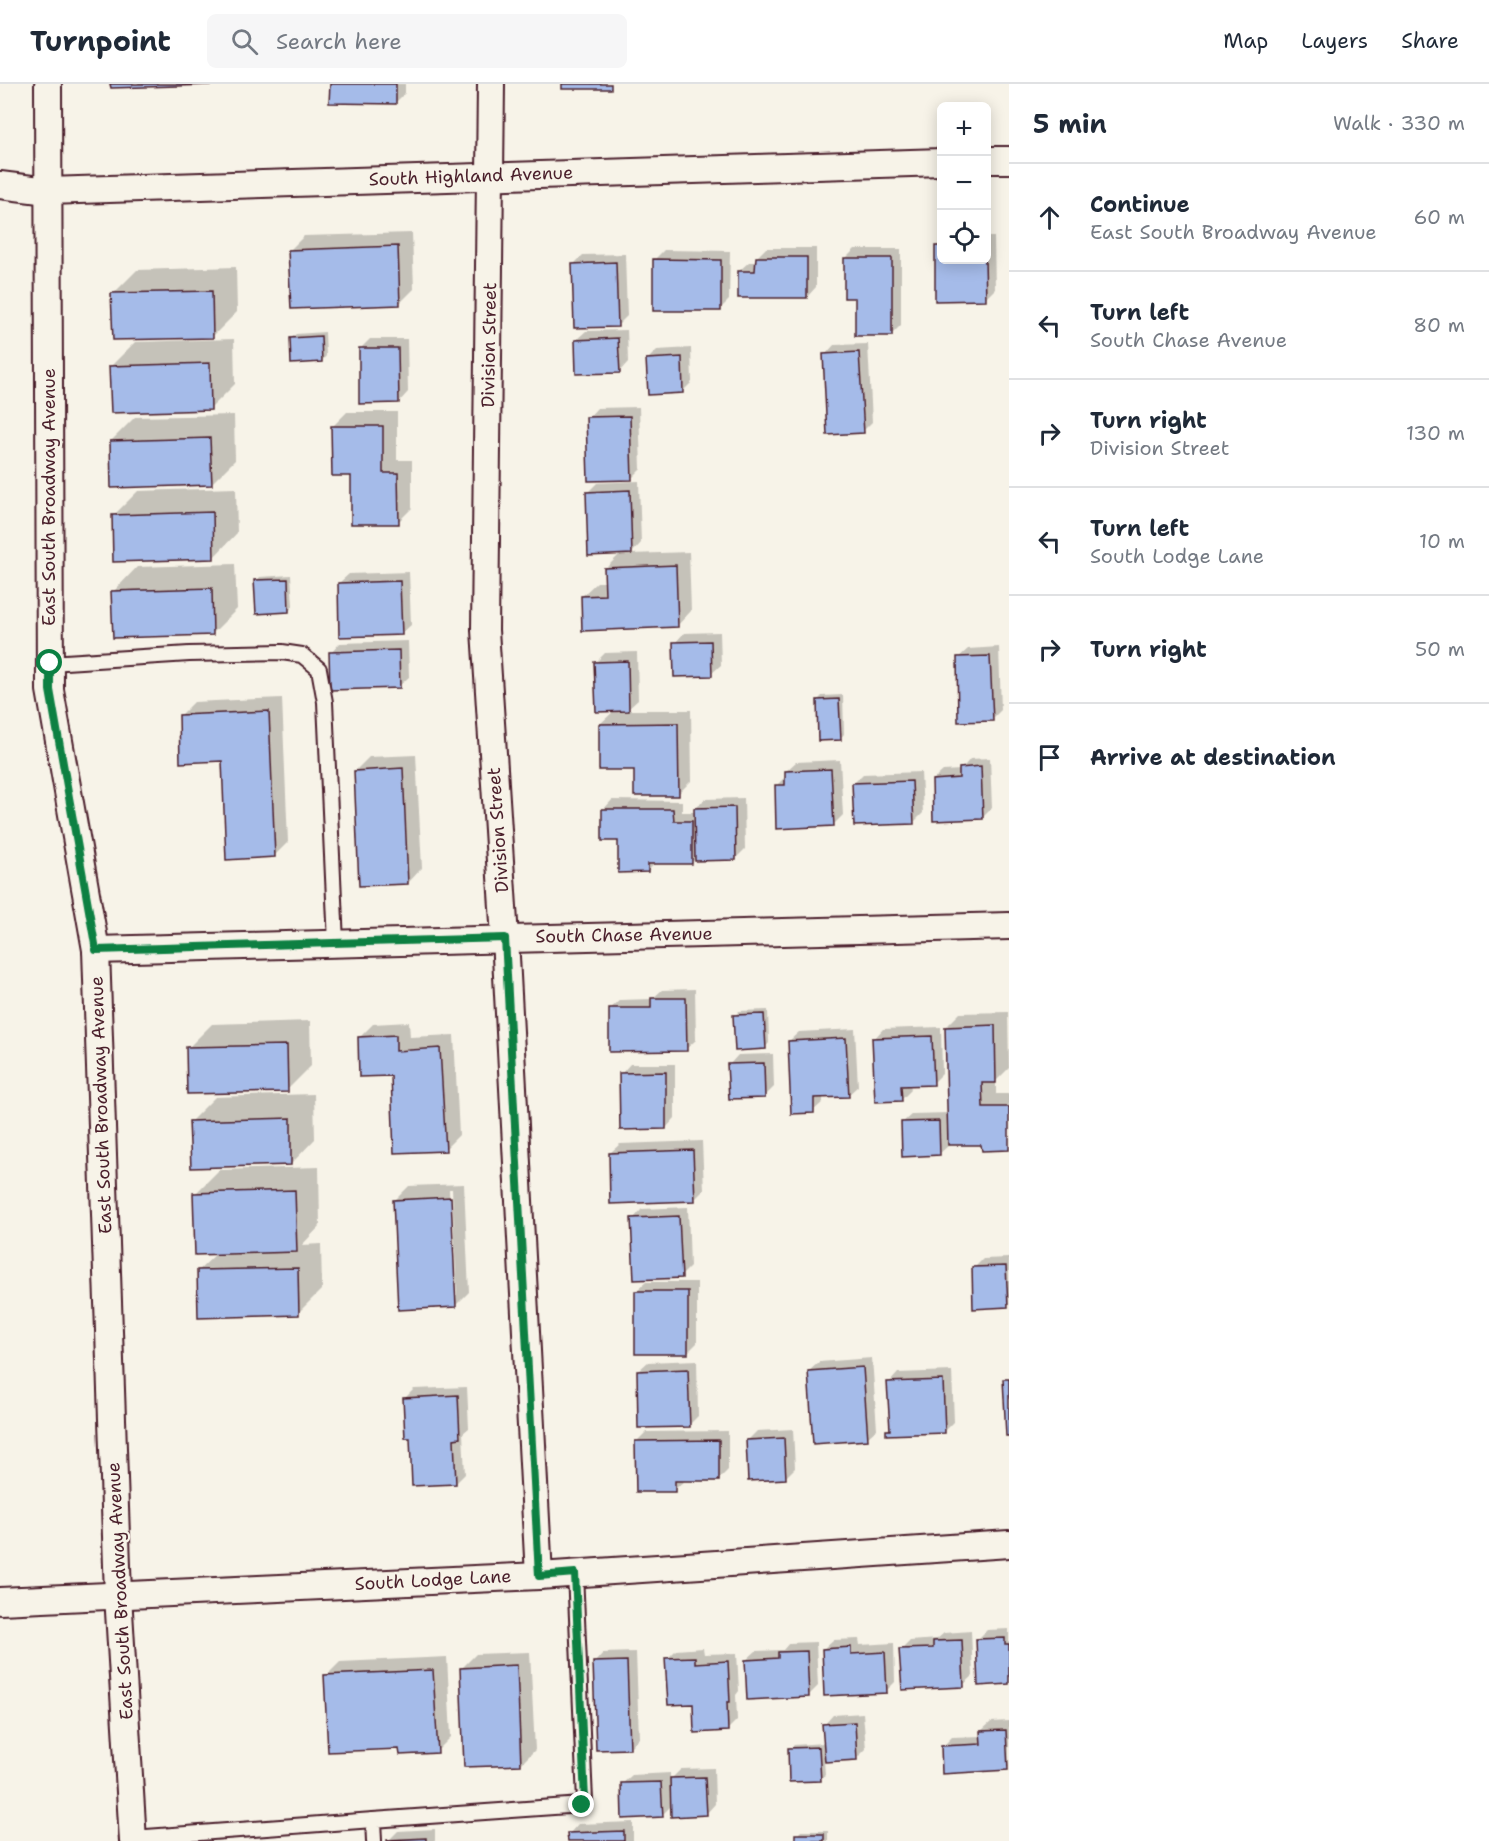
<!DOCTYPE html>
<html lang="en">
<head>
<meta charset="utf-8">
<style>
	body { margin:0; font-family:"Shantell Sans",sans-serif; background:#f6f6f7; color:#1f2937 }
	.controls { position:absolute; right:18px; top:18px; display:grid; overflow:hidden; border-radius:9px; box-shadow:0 3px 15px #0003 }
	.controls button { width:54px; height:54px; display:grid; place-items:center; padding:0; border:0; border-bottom:2px solid #e0e1e3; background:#fff; color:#1f2937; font:30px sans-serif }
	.stop { position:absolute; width:18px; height:18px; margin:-14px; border:4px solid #0b8043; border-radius:50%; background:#fff }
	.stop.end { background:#0b8043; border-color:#fff; box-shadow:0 2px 6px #0008 }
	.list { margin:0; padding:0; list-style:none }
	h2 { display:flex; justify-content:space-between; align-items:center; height:78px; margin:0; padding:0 24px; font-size:26px }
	h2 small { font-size:20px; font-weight:400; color:#747a83 }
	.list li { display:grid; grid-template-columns:39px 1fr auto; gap:18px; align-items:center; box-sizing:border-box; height:108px; padding:0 24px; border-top:2px solid #e0e1e3 }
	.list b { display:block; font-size:22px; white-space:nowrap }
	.list p { margin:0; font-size:20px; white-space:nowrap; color:#747a83 }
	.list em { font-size:20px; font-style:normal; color:#747a83 }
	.icon { flex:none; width:33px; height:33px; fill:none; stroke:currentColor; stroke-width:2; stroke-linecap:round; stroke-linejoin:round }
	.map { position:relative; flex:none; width:1009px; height:1757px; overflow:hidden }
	header { display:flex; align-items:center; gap:36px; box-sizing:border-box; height:84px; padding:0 30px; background:#fff; border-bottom:2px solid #e0e1e3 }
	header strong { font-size:28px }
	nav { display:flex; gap:33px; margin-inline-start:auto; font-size:21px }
	.search { width:420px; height:54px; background:#f6f6f7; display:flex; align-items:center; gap:15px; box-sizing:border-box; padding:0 21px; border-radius:9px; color:#747a83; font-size:22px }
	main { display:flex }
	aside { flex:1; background:#fff }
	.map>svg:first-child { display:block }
</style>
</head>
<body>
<header>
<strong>Turnpoint</strong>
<div class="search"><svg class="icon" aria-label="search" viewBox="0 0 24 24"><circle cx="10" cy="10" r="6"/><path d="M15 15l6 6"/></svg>Search here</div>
<nav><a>Map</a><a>Layers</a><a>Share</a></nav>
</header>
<main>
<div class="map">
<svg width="1009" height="1757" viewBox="0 0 1009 1757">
	<rect width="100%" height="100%" fill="#f7f3e8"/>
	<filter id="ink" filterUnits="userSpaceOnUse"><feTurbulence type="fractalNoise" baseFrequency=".0167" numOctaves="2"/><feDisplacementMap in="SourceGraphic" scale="12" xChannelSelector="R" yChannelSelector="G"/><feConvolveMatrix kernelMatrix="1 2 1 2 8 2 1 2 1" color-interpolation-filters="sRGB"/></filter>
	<g filter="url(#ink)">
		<g fill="#0003" fill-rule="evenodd">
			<path d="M 331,0 L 405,0 L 405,9 L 395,19 Z"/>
			<path d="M 412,149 L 414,205 L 400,219 L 290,166 L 304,152 Z"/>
			<path d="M 986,153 L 994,153 L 995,205 L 985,215 L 937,215 L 936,163 L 942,158 L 942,176 L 986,176 Z"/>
			<path d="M 766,164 L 816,164 L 816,203 L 807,213 L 739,187 L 749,178 L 757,178 L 757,173 Z"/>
			<path d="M 855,165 L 901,165 L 901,241 L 891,251 L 856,213 L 846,174 Z"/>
			<path d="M 664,166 L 730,167 L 729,216 L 720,225 L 654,176 Z"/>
			<path d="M 625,170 L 627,232 L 618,241 L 573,181 L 583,171 Z"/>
			<path d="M 236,183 L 237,228 L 213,252 L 113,210 L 137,186 Z"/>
			<path d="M 627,246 L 628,278 L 619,288 L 576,256 L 586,247 Z"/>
			<path d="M 325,248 L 326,272 L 322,277 L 291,254 L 296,250 Z"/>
			<path d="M 234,255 L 235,300 L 211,324 L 111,282 L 135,258 Z"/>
			<path d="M 370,255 L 407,255 L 408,308 L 399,318 L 360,265 Z"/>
			<path d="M 868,260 L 872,338 L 863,347 L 825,271 L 834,261 Z"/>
			<path d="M 691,264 L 692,298 L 683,307 L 647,276 L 657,266 Z"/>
			<path d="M 639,323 L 641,385 L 632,394 L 588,334 L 597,324 Z"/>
			<path d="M 347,328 L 397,328 L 397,376 L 412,376 L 412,424 L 398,438 L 352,390 L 333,342 Z"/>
			<path d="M 234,331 L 235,376 L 211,400 L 111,357 L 135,333 Z"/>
			<path d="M 639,397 L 641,459 L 631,470 L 689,468 L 691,527 L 677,542 L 582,512 L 597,498 L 606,498 L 606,484 L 621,469 L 588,408 L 597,399 Z"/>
			<path d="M 236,404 L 237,449 L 213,474 L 114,431 L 138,407 Z"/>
			<path d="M 235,480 L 237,525 L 212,550 L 113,508 L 137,483 Z"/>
			<path d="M 409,488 L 411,541 L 401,550 L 339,499 L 349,490 Z"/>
			<path d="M 291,491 L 293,522 L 289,527 L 256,497 L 260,493 Z"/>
			<path d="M 720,548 L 721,581 L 711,590 L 675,559 L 684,549 Z"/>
			<path d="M 408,557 L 409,593 L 399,602 L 331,569 L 340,559 Z"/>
			<path d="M 999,563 L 1001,626 L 992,635 L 958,574 L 968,565 Z"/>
			<path d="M 637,568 L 638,616 L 627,626 L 691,626 L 692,696 L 678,710 L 636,684 L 600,640 L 615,626 L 596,578 L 605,569 Z"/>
			<path d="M 843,611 L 844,650 L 840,655 L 818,616 L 822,612 Z"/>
			<path d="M 282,614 L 288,758 L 274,772 L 223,675 L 180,632 L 194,618 Z"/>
			<path d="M 416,671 L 422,784 L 408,799 L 355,687 L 369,673 Z"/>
			<path d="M 990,674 L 992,724 L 983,733 L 933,696 L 943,687 L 961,686 L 970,675 Z"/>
			<path d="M 840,676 L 843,731 L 833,741 L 776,702 L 786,692 L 786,687 L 796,678 Z"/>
			<path d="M 921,688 L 923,729 L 913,739 L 854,699 L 863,690 Z"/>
			<path d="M 744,714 L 745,765 L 736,774 L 697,773 L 691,779 L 656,778 L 648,787 L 620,755 L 603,726 L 612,716 L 682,717 L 682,728 L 696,728 L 695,725 L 705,715 Z"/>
			<path d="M 695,905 L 696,956 L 686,965 L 610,925 L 620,916 L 652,915 L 662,906 Z"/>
			<path d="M 768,926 L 769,959 L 765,964 L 735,932 L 739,927 Z"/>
			<path d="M 1008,928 L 1009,984 L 996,997 L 996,1010 L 1009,1010 L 1009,1065 L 983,1059 L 949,1061 L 939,1070 L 902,1039 L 912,1030 L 948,1029 L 946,943 L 960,929 Z"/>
			<path d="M 310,937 L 311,982 L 287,1006 L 188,964 L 212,940 Z"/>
			<path d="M 409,938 L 410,953 L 454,951 L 459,1051 L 445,1065 L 392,990 L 359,954 L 373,940 Z"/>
			<path d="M 941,943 L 942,990 L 933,999 L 910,1000 L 911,1006 L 901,1016 L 874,955 L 883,945 Z"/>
			<path d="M 855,945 L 858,1002 L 848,1011 L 823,1012 L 823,1018 L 813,1027 L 789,957 L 799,948 Z"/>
			<path d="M 773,970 L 774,1003 L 765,1012 L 729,981 L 738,971 Z"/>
			<path d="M 630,980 L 675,980 L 675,1034 L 666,1044 L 621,990 Z"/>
			<path d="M 314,1010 L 315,1055 L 291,1080 L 191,1037 L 215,1013 Z"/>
			<path d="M 702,1057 L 704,1106 L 694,1116 L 610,1069 L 620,1060 Z"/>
			<path d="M 319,1083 L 320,1142 L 302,1161 L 321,1160 L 322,1205 L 298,1229 L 198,1187 L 217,1169 L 195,1110 L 219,1086 Z"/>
			<path d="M 464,1100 L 469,1208 L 455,1222 L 395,1116 L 409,1102 ZM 449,1105 L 452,1105 L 457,1211 L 454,1211 Z"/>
			<path d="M 688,1123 L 690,1183 L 681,1192 L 633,1135 L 642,1125 Z"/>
			<path d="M 1009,1174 L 1009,1220 L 1007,1222 L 974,1184 L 983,1175 Z"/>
			<path d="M 646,1198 L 697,1198 L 697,1259 L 687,1269 L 636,1207 Z"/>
			<path d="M 872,1274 L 877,1345 L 867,1354 L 809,1287 L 819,1278 Z"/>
			<path d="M 697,1276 L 698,1332 L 689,1341 L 638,1287 L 648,1278 Z"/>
			<path d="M 952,1287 L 954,1338 L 945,1347 L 887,1346 L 891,1343 L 889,1299 L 898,1289 Z"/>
			<path d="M 467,1303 L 469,1344 L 463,1349 L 465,1390 L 456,1399 L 412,1352 L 405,1314 L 414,1305 Z"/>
			<path d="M 793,1345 L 795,1384 L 785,1394 L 748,1356 L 757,1347 Z"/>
			<path d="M 728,1347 L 728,1386 L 719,1395 L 684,1397 L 674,1406 L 637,1357 L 646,1348 Z"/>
			<path d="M 1009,1545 L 1009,1599 L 977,1556 L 987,1546 Z"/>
			<path d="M 971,1547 L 973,1592 L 963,1601 L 901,1566 L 910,1557 L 937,1555 L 944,1549 Z"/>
			<path d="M 859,1555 L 860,1561 L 894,1559 L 895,1598 L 886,1607 L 823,1565 L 833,1556 Z"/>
			<path d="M 816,1558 L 818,1602 L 808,1612 L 746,1576 L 756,1567 L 783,1566 L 789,1559 Z"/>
			<path d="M 703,1564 L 704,1570 L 737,1569 L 739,1607 L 736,1611 L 737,1636 L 727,1646 L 694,1618 L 667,1575 L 676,1566 Z"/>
			<path d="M 530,1568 L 535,1666 L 521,1680 L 462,1584 L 476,1570 Z"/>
			<path d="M 636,1568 L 639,1654 L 630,1663 L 594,1579 L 603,1569 Z"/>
			<path d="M 447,1573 L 451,1653 L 437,1667 L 400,1664 L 326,1592 L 340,1578 Z"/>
			<path d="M 863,1629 L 866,1665 L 857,1674 L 824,1676 L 825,1691 L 820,1695 L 789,1665 L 794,1661 L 825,1659 L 824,1641 L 833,1631 Z"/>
			<path d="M 1009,1637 L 1009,1683 L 1007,1685 L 942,1663 L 952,1653 L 982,1652 L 981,1647 L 991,1638 Z"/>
			<path d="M 714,1684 L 715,1720 L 706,1730 L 672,1721 L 662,1731 L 622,1700 L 632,1691 L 670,1689 L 670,1696 L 681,1685 Z"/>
			<path d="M 633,1738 L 633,1757 L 569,1757 L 569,1750 L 578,1740 Z"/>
			<path d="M 435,1745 L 435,1757 L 388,1757 L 398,1747 Z"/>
			<path d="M 801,1747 L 828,1747 L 828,1757 L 797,1757 L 797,1751 Z"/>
		</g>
		<g fill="#a5bbe9" stroke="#4a1f2b" stroke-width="1.5">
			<path d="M 110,0 L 211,0 L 211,1 L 111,4 Z"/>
			<path d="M 330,0 L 396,0 L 396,20 L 329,19 Z"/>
			<rect x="562" y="0" width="49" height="5"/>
			<path d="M 398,162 L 400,221 L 291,225 L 288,166 Z"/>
			<path d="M 935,162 L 942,162 L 942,176 L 985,176 L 986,216 L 935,217 Z"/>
			<path d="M 756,173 L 807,173 L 807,214 L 738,214 L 738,187 L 755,187 Z"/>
			<path d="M 844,174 L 892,174 L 892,252 L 855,252 L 855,214 L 844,214 Z"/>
			<path d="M 653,175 L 721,176 L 721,227 L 653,227 Z"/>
			<path d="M 616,178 L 618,243 L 574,244 L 572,180 Z"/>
			<path d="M 212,207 L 213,254 L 113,256 L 111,209 Z"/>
			<path d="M 321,252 L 322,278 L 291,280 L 290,254 Z"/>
			<path d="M 618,254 L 620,289 L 576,290 L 575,256 Z"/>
			<path d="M 359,264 L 398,264 L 399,319 L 359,320 Z"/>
			<path d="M 859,268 L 864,349 L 827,351 L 823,270 Z"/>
			<path d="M 682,273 L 683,309 L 648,311 L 646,275 Z"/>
			<path d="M 210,279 L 211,326 L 111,329 L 109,282 Z"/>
			<path d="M 630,332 L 632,396 L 588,397 L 586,333 Z"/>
			<path d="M 331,342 L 383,342 L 383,389 L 398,389 L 399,440 L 351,440 L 351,392 L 332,392 Z"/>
			<path d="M 210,354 L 212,401 L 111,404 L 110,357 Z"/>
			<path d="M 630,406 L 632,470 L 588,472 L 586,408 Z"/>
			<path d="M 213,428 L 214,475 L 113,478 L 112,431 Z"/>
			<path d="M 676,481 L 678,543 L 582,547 L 581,512 L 605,511 L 604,484 Z"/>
			<path d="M 288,495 L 289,528 L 256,530 L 254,496 Z"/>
			<path d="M 400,497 L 402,551 L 339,553 L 338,499 Z"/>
			<path d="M 212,504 L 213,551 L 113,554 L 111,507 Z"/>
			<path d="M 711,557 L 712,592 L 674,593 L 673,558 Z"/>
			<path d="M 399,566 L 400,604 L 330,606 L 329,568 Z"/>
			<path d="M 990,572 L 993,637 L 958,638 L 957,573 Z"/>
			<path d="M 628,577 L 629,627 L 596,628 L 594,578 Z"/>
			<path d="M 839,615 L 841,656 L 818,657 L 817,616 Z"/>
			<path d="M 269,627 L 275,773 L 226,776 L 222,677 L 180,679 L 179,631 Z"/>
			<path d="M 678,639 L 679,712 L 634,712 L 634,686 L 599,686 L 599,640 Z"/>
			<path d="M 981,682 L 983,735 L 933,737 L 932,696 L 959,694 L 959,684 Z"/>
			<path d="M 403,684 L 408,800 L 359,802 L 354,687 Z"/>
			<path d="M 831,685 L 834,742 L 776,745 L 775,701 L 785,701 L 785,687 Z"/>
			<path d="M 912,697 L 914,740 L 854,742 L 852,699 Z"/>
			<path d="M 735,723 L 736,776 L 695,777 L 694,724 Z"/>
			<path d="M 602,725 L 673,725 L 674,737 L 692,737 L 692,780 L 648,780 L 648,788 L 618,789 L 618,757 L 602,757 Z"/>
			<path d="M 651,914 L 686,914 L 687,967 L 609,968 L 609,924 L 651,924 Z"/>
			<path d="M 764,930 L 766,965 L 735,967 L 733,931 Z"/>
			<path d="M 995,941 L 996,999 L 982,999 L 983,1023 L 1009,1023 L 1009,1066 L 982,1067 L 981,1061 L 948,1061 L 945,943 Z"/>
			<path d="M 396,951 L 396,967 L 440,964 L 446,1067 L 394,1069 L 391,992 L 359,993 L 358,953 Z"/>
			<path d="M 932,952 L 934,1001 L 901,1002 L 902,1017 L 875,1018 L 872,954 Z"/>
			<path d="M 846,954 L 849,1013 L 814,1014 L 814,1029 L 791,1030 L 788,957 Z"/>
			<path d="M 287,961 L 288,1008 L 187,1010 L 186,963 Z"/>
			<path d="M 764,979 L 765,1014 L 729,1015 L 727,980 Z"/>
			<path d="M 666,988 L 666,1045 L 620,1046 L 619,989 Z"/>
			<path d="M 291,1034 L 291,1081 L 191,1084 L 189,1037 Z"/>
			<path d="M 939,1037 L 940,1071 L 902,1073 L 901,1038 Z"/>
			<path d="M 693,1066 L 695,1117 L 610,1120 L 609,1069 Z"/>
			<path d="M 295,1106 L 297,1168 L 195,1171 L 193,1109 Z"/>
			<path d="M 451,1113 L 456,1223 L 398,1226 L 393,1116 Z"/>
			<path d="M 679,1132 L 682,1194 L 634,1196 L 631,1134 Z"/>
			<path d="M 1006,1182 L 1008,1223 L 973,1225 L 972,1183 Z"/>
			<path d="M 298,1184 L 299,1231 L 198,1234 L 197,1186 Z"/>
			<rect x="635" y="1207" width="53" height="63"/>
			<path d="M 863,1283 L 868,1356 L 813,1360 L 808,1287 Z"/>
			<path d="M 688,1285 L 690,1343 L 638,1344 L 637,1287 Z"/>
			<path d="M 1003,1295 L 1009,1295 L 1009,1352 L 1006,1352 Z"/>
			<path d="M 943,1296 L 945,1349 L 886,1351 L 886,1346 L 890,1346 L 887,1298 Z"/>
			<path d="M 458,1311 L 460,1354 L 454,1355 L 456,1400 L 412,1402 L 410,1354 L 405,1354 L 403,1314 Z"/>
			<path d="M 784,1354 L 786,1395 L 748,1397 L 746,1356 Z"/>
			<path d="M 719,1356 L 719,1397 L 675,1397 L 675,1408 L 636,1408 L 635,1357 Z"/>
			<path d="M 1005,1554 L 1005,1560 L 1009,1560 L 1009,1600 L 978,1602 L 976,1555 Z"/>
			<path d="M 962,1556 L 964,1603 L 902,1606 L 899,1565 L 933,1564 L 933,1557 Z"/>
			<path d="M 851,1563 L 851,1570 L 885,1568 L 887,1609 L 824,1612 L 822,1565 Z"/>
			<path d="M 807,1567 L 809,1613 L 747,1616 L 745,1576 L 778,1574 L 778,1568 Z"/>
			<path d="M 695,1573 L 695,1579 L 728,1577 L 730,1618 L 727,1618 L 728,1647 L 694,1649 L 693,1620 L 668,1621 L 665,1574 Z"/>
			<path d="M 627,1577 L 630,1665 L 596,1666 L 593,1578 Z"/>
			<path d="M 517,1581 L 521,1681 L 464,1683 L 460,1584 Z"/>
			<path d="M 433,1586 L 438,1669 L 400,1671 L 399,1665 L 328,1668 L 324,1591 Z"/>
			<path d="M 855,1638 L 857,1676 L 825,1678 L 822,1640 Z"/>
			<path d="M 1006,1646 L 1008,1686 L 942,1690 L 941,1662 L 981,1660 L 980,1647 Z"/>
			<path d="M 819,1663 L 821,1697 L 789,1698 L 788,1664 Z"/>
			<path d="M 705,1693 L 707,1731 L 671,1733 L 670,1694 Z"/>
			<path d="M 661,1698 L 663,1733 L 622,1735 L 621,1699 Z"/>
			<path d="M 624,1747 L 624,1757 L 568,1757 L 567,1749 Z"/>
			<rect x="795" y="1750" width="29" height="7"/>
			<path d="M 426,1754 L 426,1757 L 387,1757 L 387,1756 Z"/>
		</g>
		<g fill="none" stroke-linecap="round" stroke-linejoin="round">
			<g stroke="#4a1f2b" stroke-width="18">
				<g id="lane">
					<path d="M 50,579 L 189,570 L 282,568 L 302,571 L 319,585 L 325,618 L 336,859"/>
					<path d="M 133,1754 L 373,1736"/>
					<path d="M 374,1757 L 373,1736 L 582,1721 L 585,1717 L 575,1489"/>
				</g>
			</g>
			<g stroke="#4a1f2b" stroke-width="30">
				<g id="street">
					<path d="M 48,0 L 50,606 L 96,866 L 118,1511 L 133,1757"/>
					<path d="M 491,0 L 485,546 L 505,854 L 539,1492"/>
					<path d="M 986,76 L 1009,76"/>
					<path d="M 0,101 L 48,107 L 942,78"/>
					<path d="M 96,866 L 1009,842"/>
					<path d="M 0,1517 L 539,1492 L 1009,1460"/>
				</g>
			</g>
			<use href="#lane" stroke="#f7f3e8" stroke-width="14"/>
			<use href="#street" stroke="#f7f3e8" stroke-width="26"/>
		</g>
	</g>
	<g fill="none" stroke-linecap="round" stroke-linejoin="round" filter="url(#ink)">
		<path stroke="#0b8043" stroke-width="8" d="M 50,579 L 50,606 L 96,866 L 505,854 L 539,1492 L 575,1489 L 585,1717 L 582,1721"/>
	</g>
	<g text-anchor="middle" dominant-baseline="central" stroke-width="4.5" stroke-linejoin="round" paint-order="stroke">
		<g font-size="18" fill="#4a1f2b" stroke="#f7f3e8">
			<text transform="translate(471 92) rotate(-2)">South Highland Avenue</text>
			<text transform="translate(489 261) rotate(-89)">Division Street</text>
			<text transform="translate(49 413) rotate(-90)">East South Broadway Avenue</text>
			<text transform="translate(498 746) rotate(-94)">Division Street</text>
			<text transform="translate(624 851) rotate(-1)">South Chase Avenue</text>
			<text transform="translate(101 1021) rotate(-92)">East South Broadway Avenue</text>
			<text transform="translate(433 1496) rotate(-3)">South Lodge Lane</text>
			<text transform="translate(120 1507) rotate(-93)">East South Broadway Avenue</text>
		</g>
	</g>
</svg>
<div class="controls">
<button>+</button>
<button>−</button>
<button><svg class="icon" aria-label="locate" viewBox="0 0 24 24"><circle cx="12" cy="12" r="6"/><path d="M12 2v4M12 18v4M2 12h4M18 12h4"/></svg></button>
</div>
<div class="stop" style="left:50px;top:579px"></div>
<div class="stop end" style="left:582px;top:1721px"></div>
</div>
<aside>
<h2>5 min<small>Walk · 330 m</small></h2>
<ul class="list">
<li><svg class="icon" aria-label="ahead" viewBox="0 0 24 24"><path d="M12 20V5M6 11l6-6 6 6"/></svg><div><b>Continue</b><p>East South Broadway Avenue</p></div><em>60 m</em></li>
<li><svg class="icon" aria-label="left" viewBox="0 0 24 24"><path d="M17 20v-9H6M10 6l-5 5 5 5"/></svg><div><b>Turn left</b><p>South Chase Avenue</p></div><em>80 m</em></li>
<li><svg class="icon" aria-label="right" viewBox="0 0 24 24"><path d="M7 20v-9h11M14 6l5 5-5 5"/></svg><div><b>Turn right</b><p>Division Street</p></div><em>130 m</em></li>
<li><svg class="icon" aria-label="left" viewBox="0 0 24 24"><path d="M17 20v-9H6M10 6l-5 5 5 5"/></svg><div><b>Turn left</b><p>South Lodge Lane</p></div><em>10 m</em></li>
<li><svg class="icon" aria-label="right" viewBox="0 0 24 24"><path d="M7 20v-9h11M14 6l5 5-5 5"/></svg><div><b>Turn right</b></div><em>50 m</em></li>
<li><svg class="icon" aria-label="arrive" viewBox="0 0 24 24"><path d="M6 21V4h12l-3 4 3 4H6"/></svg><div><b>Arrive at destination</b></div></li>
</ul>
</aside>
</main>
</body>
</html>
